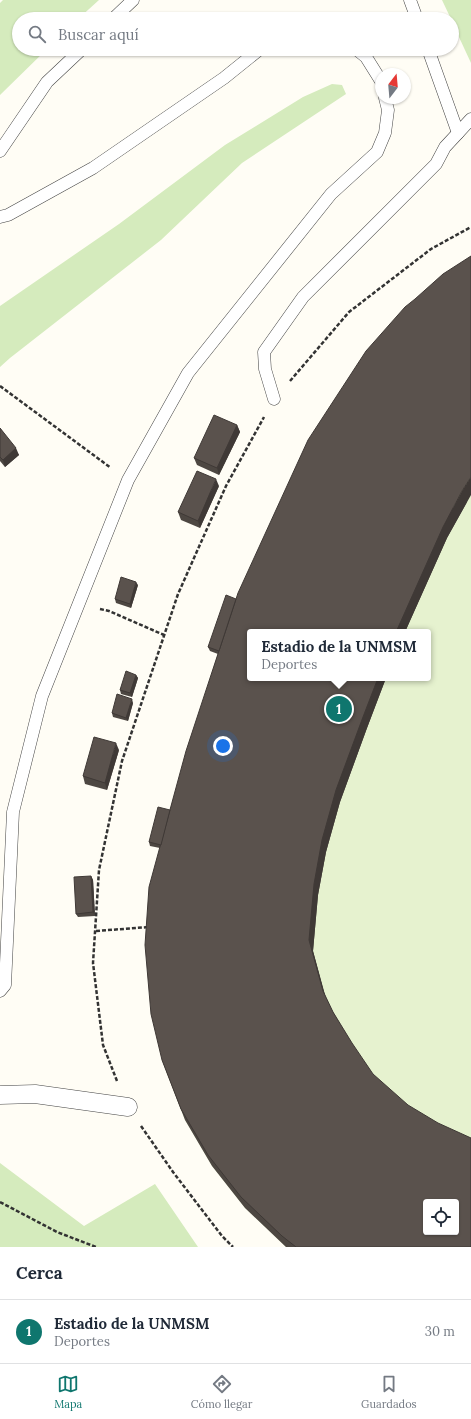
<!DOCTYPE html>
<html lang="es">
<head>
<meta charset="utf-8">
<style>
	body { margin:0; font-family:Lora,serif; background:#f2f2f3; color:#1f2937 }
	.controls { position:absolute; right:12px; bottom:12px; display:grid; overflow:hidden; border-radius:4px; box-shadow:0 1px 3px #0004 }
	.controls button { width:36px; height:36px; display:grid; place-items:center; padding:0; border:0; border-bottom:1px solid #e0e1e3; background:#fff; color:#1f2937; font:20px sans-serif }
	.compass { position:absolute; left:375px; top:68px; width:36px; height:36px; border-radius:50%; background:#fff; box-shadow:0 1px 3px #0004; rotate:16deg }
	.you { position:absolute; left:223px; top:746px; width:14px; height:14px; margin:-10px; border:3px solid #fff; border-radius:50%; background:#1a73e8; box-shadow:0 0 0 6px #1a73e833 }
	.badge { display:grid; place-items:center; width:26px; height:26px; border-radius:50%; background:#0f766e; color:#fff; font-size:13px; font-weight:700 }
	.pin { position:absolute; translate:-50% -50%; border:2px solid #fff; box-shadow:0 1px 4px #0006 }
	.popup { position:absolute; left:247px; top:629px; width:184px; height:52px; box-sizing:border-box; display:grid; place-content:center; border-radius:4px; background:#fff; filter:drop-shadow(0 1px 3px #0005); font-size:13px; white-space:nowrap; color:#747a83 }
	.popup b { font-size:15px; color:#1f2937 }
	.popup::after { content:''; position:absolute; left:50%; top:100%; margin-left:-8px; border:8px solid transparent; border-top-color:#fff }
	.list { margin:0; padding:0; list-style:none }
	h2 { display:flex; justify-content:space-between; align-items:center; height:52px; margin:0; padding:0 16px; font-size:17px }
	h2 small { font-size:13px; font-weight:400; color:#747a83 }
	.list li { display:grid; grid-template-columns:26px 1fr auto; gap:12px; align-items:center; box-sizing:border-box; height:64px; padding:0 16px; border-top:1px solid #e0e1e3 }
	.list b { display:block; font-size:15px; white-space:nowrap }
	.list p { margin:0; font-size:13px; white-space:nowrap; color:#747a83 }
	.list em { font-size:13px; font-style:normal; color:#747a83 }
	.icon { flex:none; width:22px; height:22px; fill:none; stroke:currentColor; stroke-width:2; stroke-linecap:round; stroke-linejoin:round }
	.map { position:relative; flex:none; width:471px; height:1247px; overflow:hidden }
	.search { position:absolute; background:#fff; box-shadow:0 1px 3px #0004; left:12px; right:12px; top:12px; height:44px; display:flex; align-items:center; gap:10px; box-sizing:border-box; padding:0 14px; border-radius:22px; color:#747a83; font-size:15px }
	.sheet { height:116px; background:#fff }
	nav { display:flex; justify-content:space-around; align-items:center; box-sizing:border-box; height:56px; border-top:1px solid #e0e1e3; background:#fff; font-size:11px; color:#747a83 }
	nav a { display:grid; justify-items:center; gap:2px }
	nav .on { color:#0f766e }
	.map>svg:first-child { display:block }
</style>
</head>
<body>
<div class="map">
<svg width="471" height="1247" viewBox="0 0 471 1247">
	<rect width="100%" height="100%" fill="#fffdf5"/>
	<g fill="#d5ebbd">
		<path d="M 3,0 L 99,0 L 78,19 L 19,19 L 19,49 L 47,49 L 0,95 L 0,3 Z"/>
		<path d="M 442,0 L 471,0 L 471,63 L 452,22 L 452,19 L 451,19 Z"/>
		<path d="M 332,84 L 342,85 L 346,94 L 242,163 L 161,240 L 10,358 L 0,367 L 0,306 L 119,224 L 225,145 L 303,97 Z"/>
		<path d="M 0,1163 L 84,1226 L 155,1184 L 198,1247 L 0,1247 Z"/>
	</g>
	<path fill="#e6f2cf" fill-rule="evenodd" d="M 471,270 L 471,1247 L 286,1247 L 245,1208 L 212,1166 L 185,1120 L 166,1071 L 242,604 ZM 250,632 L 428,632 L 428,678 L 250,678 ZM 426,1202 L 456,1202 L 456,1232 L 426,1232 Z"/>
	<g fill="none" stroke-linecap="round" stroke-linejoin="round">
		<g stroke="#444" stroke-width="13">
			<g id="service">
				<path d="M 410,0 L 417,19"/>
				<path d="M 113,19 L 133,0"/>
				<path d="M 356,49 L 366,57 L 381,81"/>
				<path d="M 428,49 L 458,133 L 471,119"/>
				<path d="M 0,151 L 47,82 L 82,49"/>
				<path d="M 0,217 L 8,215 L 93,168 L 224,78 L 260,49"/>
				<path d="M 274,399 L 265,369 L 264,352 L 303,297 L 436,164 L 445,147 L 458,133"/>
				<path d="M 0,991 L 5,985 L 13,812 L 42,696 L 128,480 L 188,373 L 331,194 L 377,152 L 385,133 L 388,110 L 385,98"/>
			</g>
		</g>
		<g stroke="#444" stroke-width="19">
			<path id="pedestrian" d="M 0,1095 L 35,1094 L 128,1107"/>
		</g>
		<g stroke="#333" stroke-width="2.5" stroke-dasharray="4 2" stroke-linecap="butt">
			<path d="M 290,381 L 349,312 L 431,249 L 471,227"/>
			<path d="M 0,386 L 111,468"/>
			<path d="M 100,609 L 109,611 L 164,635"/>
			<path d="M 96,931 L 149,927"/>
			<path d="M 117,1081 L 103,1045 L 93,963 L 99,870 L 122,761 L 178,594 L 226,486 L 264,417"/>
			<path d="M 141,1126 L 173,1172 L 222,1236 L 233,1247"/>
			<path d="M 0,1202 L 57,1232 L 96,1247"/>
		</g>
		<use href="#service" stroke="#fff" stroke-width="12"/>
		<use href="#pedestrian" stroke="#fff" stroke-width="18"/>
	</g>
	<g fill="#4d4742">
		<path d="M 237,425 L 240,432 L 219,475 L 197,465 L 194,458 Z"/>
		<path d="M 0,428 L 19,455 L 5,467 L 0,461 Z"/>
		<path d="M 219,486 L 200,528 L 181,520 L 178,512 Z"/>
		<path d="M 467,502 L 447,538 L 405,632 L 250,632 L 250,678 L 386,678 L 367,728 L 340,802 L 326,852 L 318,895 L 313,951 L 325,996 L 333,1012 L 471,1247 L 286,1247 L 245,1208 L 212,1166 L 185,1120 L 162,1060 L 160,848 L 150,846 L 149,842 L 170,810 L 218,654 L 210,651 L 208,647 L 236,599 Z"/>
		<path d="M 138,585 L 131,608 L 116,603 L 115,599 Z"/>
		<path d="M 136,675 L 138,678 L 132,697 L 121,694 L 120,690 Z"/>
		<path d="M 133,703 L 128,721 L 113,717 L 112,713 Z"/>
		<path d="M 119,750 L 107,790 L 85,784 L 83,776 Z"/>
		<path d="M 91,876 L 93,880 L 95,916 L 78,917 L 76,914 Z"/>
	</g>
	<g fill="#3f3936">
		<path d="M 237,425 L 240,432 L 219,475 L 217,468 Z"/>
		<path d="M 16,448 L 19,455 L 5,467 L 3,460 Z"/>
		<path d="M 471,477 L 471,495 L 447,538 L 405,632 L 396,632 L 401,621 L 443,527 L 462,491 Z"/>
		<path d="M 216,479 L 219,486 L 200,528 L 198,521 Z"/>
		<path d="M 136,582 L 138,585 L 131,608 L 130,604 Z"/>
		<path d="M 136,675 L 138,678 L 132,697 L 130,693 Z"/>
		<path d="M 378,678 L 386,678 L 367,728 L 340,802 L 326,852 L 318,895 L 313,951 L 327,1002 L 323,991 L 309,940 L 314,884 L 322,840 L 336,790 L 363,717 Z"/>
		<path d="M 132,699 L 133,703 L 128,721 L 126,718 Z"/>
		<path d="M 116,743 L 119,750 L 107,790 L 105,783 Z"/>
		<path d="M 91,876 L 93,880 L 95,916 L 93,912 Z"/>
	</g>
	<g fill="#5a524d" stroke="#3f3936" fill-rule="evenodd">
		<path d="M 471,256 L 471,477 L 462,491 L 443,527 L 401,621 L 396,632 L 250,632 L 250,678 L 378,678 L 363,717 L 336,790 L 322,840 L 314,884 L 309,940 L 323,991 L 333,1012 L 352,1043 L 373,1074 L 408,1105 L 438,1123 L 471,1138 L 471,1247 L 296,1247 L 282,1236 L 241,1197 L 208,1155 L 181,1109 L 162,1060 L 151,1014 L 145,945 L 149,887 L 186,751 L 238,593 L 308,440 L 366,351 L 405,307 L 415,299 L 443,274 ZM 426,1202 L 456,1202 L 456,1232 L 426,1232 Z"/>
		<path d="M 214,415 L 237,425 L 217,468 L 194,458 Z"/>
		<path d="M 0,428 L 16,448 L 3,460 L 0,457 Z"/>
		<path d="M 197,471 L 216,479 L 198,521 L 178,512 Z"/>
		<path d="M 121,577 L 136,582 L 130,604 L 115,599 Z"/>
		<path d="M 226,595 L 236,599 L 219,651 L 208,647 Z"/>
		<path d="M 126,671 L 136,675 L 130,693 L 120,690 Z"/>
		<path d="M 117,694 L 132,699 L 126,718 L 112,713 Z"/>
		<path d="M 94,737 L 116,743 L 105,783 L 83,776 Z"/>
		<path d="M 158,807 L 170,810 L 161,845 L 149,842 Z"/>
		<path d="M 91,876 L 93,912 L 76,914 L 74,877 Z"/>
	</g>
</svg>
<div class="controls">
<button><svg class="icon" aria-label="locate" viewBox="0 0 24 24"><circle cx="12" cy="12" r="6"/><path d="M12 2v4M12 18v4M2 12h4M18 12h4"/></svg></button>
</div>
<svg class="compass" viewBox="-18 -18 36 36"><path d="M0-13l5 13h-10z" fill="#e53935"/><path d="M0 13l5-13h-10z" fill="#747a83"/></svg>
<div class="you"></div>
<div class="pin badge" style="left:339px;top:709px">1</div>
<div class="popup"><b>Estadio de la UNMSM</b>Deportes</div>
<div class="search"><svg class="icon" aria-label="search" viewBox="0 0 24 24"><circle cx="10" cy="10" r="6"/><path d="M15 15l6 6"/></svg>Buscar aquí</div>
</div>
<section class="sheet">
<h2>Cerca<small></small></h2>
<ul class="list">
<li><span class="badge">1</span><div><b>Estadio de la UNMSM</b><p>Deportes</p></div><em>30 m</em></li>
</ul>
</section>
<nav>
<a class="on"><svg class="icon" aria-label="map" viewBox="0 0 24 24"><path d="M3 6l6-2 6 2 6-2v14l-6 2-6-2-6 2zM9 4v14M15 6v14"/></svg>Mapa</a>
<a><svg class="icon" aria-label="directions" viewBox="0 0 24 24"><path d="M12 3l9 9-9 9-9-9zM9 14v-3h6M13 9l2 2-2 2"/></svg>Cómo llegar</a>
<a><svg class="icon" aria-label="saved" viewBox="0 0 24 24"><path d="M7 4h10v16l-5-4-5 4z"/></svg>Guardados</a>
</nav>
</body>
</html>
